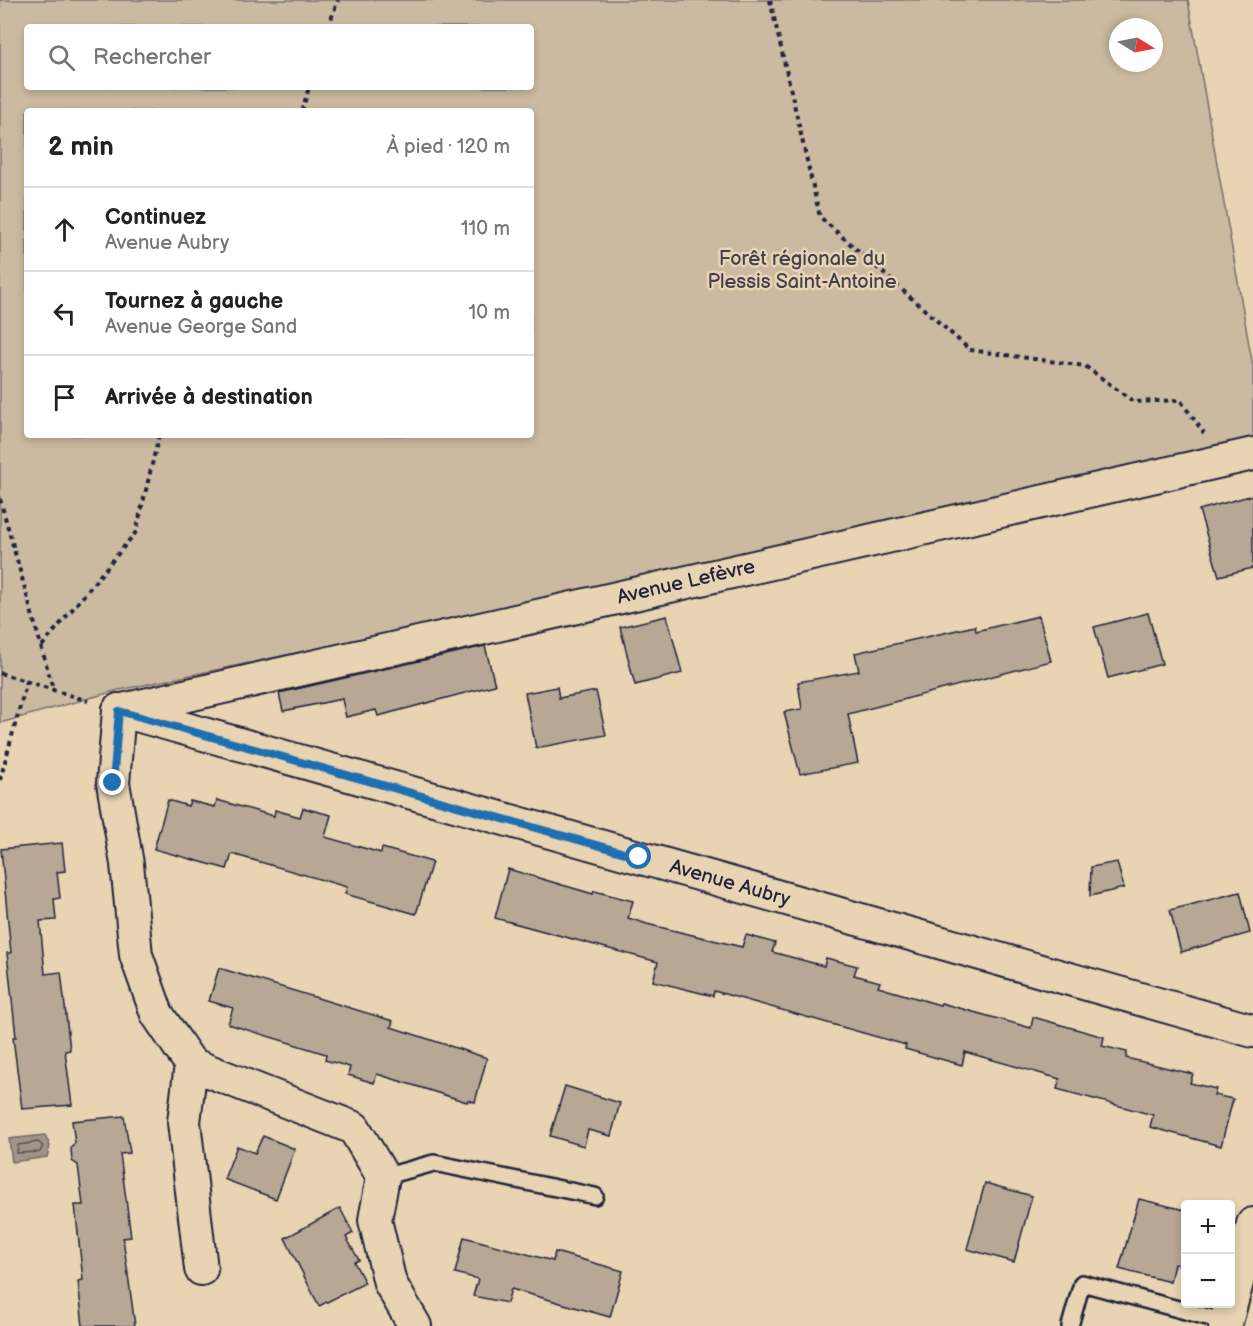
<!DOCTYPE html>
<html lang="fr">
<head>
<meta charset="utf-8">
<style>
	body { margin:0; font-family:"Balsamiq Sans",sans-serif; background:#f2f2f2; color:#222 }
	.controls { position:absolute; right:18px; bottom:18px; display:grid; overflow:hidden; border-radius:6px; box-shadow:0 3px 9px #0003 }
	.controls button { width:54px; height:54px; display:grid; place-items:center; padding:0; border:0; border-bottom:2px solid #e0e0e0; background:#fff; color:#222; font:30px sans-serif }
	.compass { position:absolute; left:1109px; top:18px; width:54px; height:54px; border-radius:50%; background:#fff; box-shadow:0 3px 9px #0003; rotate:100deg }
	.stop { position:absolute; width:18px; height:18px; margin:-14px; border:4px solid #1f6fb2; border-radius:50%; background:#fff }
	.stop.end { background:#1f6fb2; border-color:#fff; box-shadow:0 2px 6px #0008 }
	.list { margin:0; padding:0; list-style:none }
	h2 { display:flex; justify-content:space-between; align-items:center; height:78px; margin:0; padding:0 24px; font-size:26px }
	h2 small { font-size:20px; font-weight:400; color:#767676 }
	.list li { display:grid; grid-template-columns:39px 1fr auto; gap:18px; align-items:center; box-sizing:border-box; height:84px; padding:0 24px; border-top:2px solid #e0e0e0 }
	.list b { display:block; font-size:22px; white-space:nowrap }
	.list p { margin:0; font-size:20px; white-space:nowrap; color:#767676 }
	.list em { font-size:20px; font-style:normal; color:#767676 }
	.icon { flex:none; width:33px; height:33px; fill:none; stroke:currentColor; stroke-width:2; stroke-linecap:round; stroke-linejoin:round }
	.map { position:relative; flex:none; width:1253px; height:1326px; overflow:hidden }
	.search { position:absolute; background:#fff; box-shadow:0 3px 9px #0003; left:24px; top:24px; width:510px; height:66px; display:flex; align-items:center; gap:15px; box-sizing:border-box; padding:0 21px; border-radius:6px; color:#767676; font-size:22px }
	.panel { position:absolute; background:#fff; box-shadow:0 3px 9px #0003; left:24px; top:108px; width:510px; height:330px; border-radius:6px }
	.map>svg:first-child { display:block }
</style>
</head>
<body>
<div class="map">
<svg width="1253" height="1326" viewBox="0 0 1253 1326">
	<rect width="100%" height="100%" fill="#e8d3b2"/>
	<filter id="ink" filterUnits="userSpaceOnUse"><feTurbulence type="fractalNoise" baseFrequency=".0167" numOctaves="2"/><feDisplacementMap in="SourceGraphic" scale="12" xChannelSelector="R" yChannelSelector="G"/><feConvolveMatrix kernelMatrix="1 2 1 2 8 2 1 2 1" color-interpolation-filters="sRGB"/></filter>
	<g filter="url(#ink)">
		<path fill="#cbbaa1" stroke="#766e6e" stroke-width="1.5" fill-rule="evenodd" d="M 0,0 L 1188,0 L 1253,367 L 1253,452 L 115,691 L 0,723 ZM 27,27 L 531,27 L 531,87 L 27,87 ZM 1118,27 L 1154,27 L 1154,63 L 1118,63 ZM 27,111 L 531,111 L 531,435 L 27,435 Z"/>
		<path fill="#a29487" stroke="#6f6669" stroke-width="1.5" d="M 45,1135 L 50,1146 L 47,1157 L 12,1162 L 9,1139 Z"/>
		<g fill="none" stroke-linecap="round" stroke-linejoin="round">
			<path stroke="#555059" stroke-width="1.5" d="M 38,1142 L 43,1146 L 40,1152 L 17,1153 L 18,1145 Z"/>
		</g>
		<g fill="#b7a794" stroke="#22223b" stroke-width="1.5">
			<path d="M 1253,495 L 1253,568 L 1219,576 L 1199,510 Z"/>
			<path d="M 1148,613 L 1162,664 L 1108,678 L 1094,627 Z"/>
			<path d="M 667,616 L 682,673 L 635,685 L 620,627 Z"/>
			<path d="M 1039,616 L 1051,661 L 848,714 L 858,763 L 800,774 L 784,712 L 802,709 L 798,682 L 859,671 L 855,653 L 975,626 L 976,631 Z"/>
			<path d="M 485,646 L 495,685 L 378,716 L 376,710 L 346,717 L 342,699 L 283,711 L 279,693 Z"/>
			<path d="M 557,687 L 559,698 L 596,691 L 606,735 L 536,748 L 525,693 Z"/>
			<path d="M 168,800 L 188,806 L 190,801 L 215,807 L 217,800 L 274,816 L 275,810 L 300,817 L 303,808 L 331,815 L 325,837 L 381,853 L 382,848 L 432,862 L 416,914 L 345,894 L 347,887 L 232,854 L 227,869 L 154,849 Z"/>
			<path d="M 62,843 L 65,871 L 57,872 L 60,898 L 54,899 L 56,920 L 40,921 L 45,974 L 61,972 L 70,1050 L 65,1051 L 72,1105 L 22,1109 L 13,1037 L 16,1037 L 7,953 L 11,953 L 1,849 Z"/>
			<path d="M 1117,862 L 1124,888 L 1090,896 L 1091,867 Z"/>
			<path d="M 508,869 L 593,894 L 594,891 L 633,901 L 628,918 L 647,924 L 742,947 L 746,935 L 775,943 L 772,952 L 824,966 L 826,958 L 857,966 L 854,975 L 880,982 L 878,987 L 940,1005 L 941,1003 L 1031,1028 L 1033,1017 L 1104,1037 L 1102,1046 L 1127,1052 L 1126,1058 L 1193,1074 L 1190,1083 L 1216,1089 L 1214,1095 L 1233,1099 L 1221,1146 L 1150,1127 L 1153,1115 L 1057,1089 L 1060,1079 L 965,1052 L 962,1065 L 905,1049 L 906,1045 L 714,991 L 713,996 L 653,981 L 658,962 L 495,918 Z"/>
			<path d="M 1240,892 L 1250,933 L 1181,952 L 1170,910 Z"/>
			<path d="M 219,968 L 393,1021 L 391,1027 L 487,1058 L 475,1102 L 468,1100 L 467,1102 L 377,1074 L 374,1083 L 348,1075 L 350,1067 L 325,1060 L 326,1054 L 228,1024 L 233,1008 L 209,1001 Z"/>
			<path d="M 565,1086 L 620,1103 L 611,1136 L 588,1130 L 584,1146 L 550,1136 Z"/>
			<path d="M 124,1116 L 130,1153 L 120,1154 L 131,1237 L 123,1238 L 135,1326 L 83,1326 L 78,1281 L 83,1280 L 75,1205 L 83,1205 L 78,1165 L 72,1161 L 71,1148 L 75,1143 L 72,1121 Z"/>
			<path d="M 263,1136 L 295,1149 L 276,1199 L 224,1179 L 237,1146 L 255,1153 Z"/>
			<path d="M 985,1183 L 1032,1196 L 1014,1262 L 967,1249 Z"/>
			<path d="M 1139,1199 L 1185,1210 L 1185,1244 L 1180,1265 L 1174,1264 L 1170,1282 L 1119,1269 Z"/>
			<path d="M 340,1208 L 353,1233 L 346,1237 L 359,1260 L 354,1262 L 365,1283 L 319,1306 L 285,1238 Z"/>
			<path d="M 464,1237 L 553,1261 L 555,1252 L 623,1271 L 610,1317 L 511,1289 L 507,1303 L 473,1296 L 478,1279 L 455,1273 Z"/>
		</g>
		<g fill="none" stroke-linecap="round" stroke-linejoin="round">
			<g stroke="#22223b" stroke-width="20">
				<g id="service">
					<path d="M 383,1177 L 434,1163 L 595,1196"/>
					<path d="M 1070,1326 L 1082,1283 L 1226,1322"/>
				</g>
			</g>
			<g stroke="#22223b" stroke-width="36">
				<g id="minor">
					<path d="M 119,710 L 1253,1031"/>
					<path d="M 119,710 L 113,783 L 127,864 L 136,955 L 157,1014 L 191,1064 L 354,1128 L 383,1177 L 375,1220 L 390,1283 L 415,1326"/>
					<path d="M 122,710 L 1253,454"/>
					<path d="M 191,1064 L 184,1122 L 201,1269"/>
					<path d="M 1225,1326 L 1253,1224"/>
				</g>
			</g>
			<g stroke="#22223b" stroke-width="4" stroke-dasharray="4.5 4.5" stroke-linecap="butt">
				<path d="M 770,0 L 820,217 L 970,350 L 1085,366 L 1134,402 L 1180,400 L 1204,433"/>
				<path d="M 328,27 L 338,0"/>
				<path d="M 302,111 L 309,87"/>
				<path d="M 0,499 L 53,689"/>
				<path d="M 42,646 L 136,532 L 159,435"/>
				<path d="M 0,673 L 88,701"/>
				<path d="M 0,780 L 27,681"/>
			</g>
			<use href="#service" stroke="#e8d3b2" stroke-width="15"/>
			<use href="#minor" stroke="#e8d3b2" stroke-width="32"/>
		</g>
	</g>
	<g fill="none" stroke-linecap="round" stroke-linejoin="round" filter="url(#ink)">
		<path stroke="#1f6fb2" stroke-width="8" d="M 113,783 L 119,711 L 639,857"/>
	</g>
	<g text-anchor="middle" dominant-baseline="central" stroke-width="5" stroke-linejoin="round" paint-order="stroke">
		<g font-size="20" fill="#44404f" stroke="#e8d3b2">
			<text x="802" y="259">Forêt régionale du<tspan x="802" dy="23">Plessis Saint-Antoine</tspan></text>
		</g>
		<g font-size="20" fill="#22223b" stroke="#e8d3b2">
			<text transform="translate(686 582) rotate(-13)">Avenue Lefèvre</text>
			<text transform="translate(730 883) rotate(16)">Avenue Aubry</text>
		</g>
	</g>
</svg>
<div class="controls">
<button>+</button>
<button>−</button>
</div>
<svg class="compass" viewBox="-18 -18 36 36"><path d="M0-13l5 13h-10z" fill="#e53935"/><path d="M0 13l5-13h-10z" fill="#767676"/></svg>
<div class="stop" style="left:639px;top:857px"></div>
<div class="stop end" style="left:113px;top:783px"></div>
<div class="search"><svg class="icon" aria-label="search" viewBox="0 0 24 24"><circle cx="10" cy="10" r="6"/><path d="M15 15l6 6"/></svg>Rechercher</div>
<section class="panel">
<h2>2 min<small>À pied · 120 m</small></h2>
<ul class="list">
<li><svg class="icon" aria-label="ahead" viewBox="0 0 24 24"><path d="M12 20V5M6 11l6-6 6 6"/></svg><div><b>Continuez</b><p>Avenue Aubry</p></div><em>110 m</em></li>
<li><svg class="icon" aria-label="left" viewBox="0 0 24 24"><path d="M17 20v-9H6M10 6l-5 5 5 5"/></svg><div><b>Tournez à gauche</b><p>Avenue George Sand</p></div><em>10 m</em></li>
<li><svg class="icon" aria-label="arrive" viewBox="0 0 24 24"><path d="M6 21V4h12l-3 4 3 4H6"/></svg><div><b>Arrivée à destination</b></div></li>
</ul>
</section>
</div>
</body>
</html>
